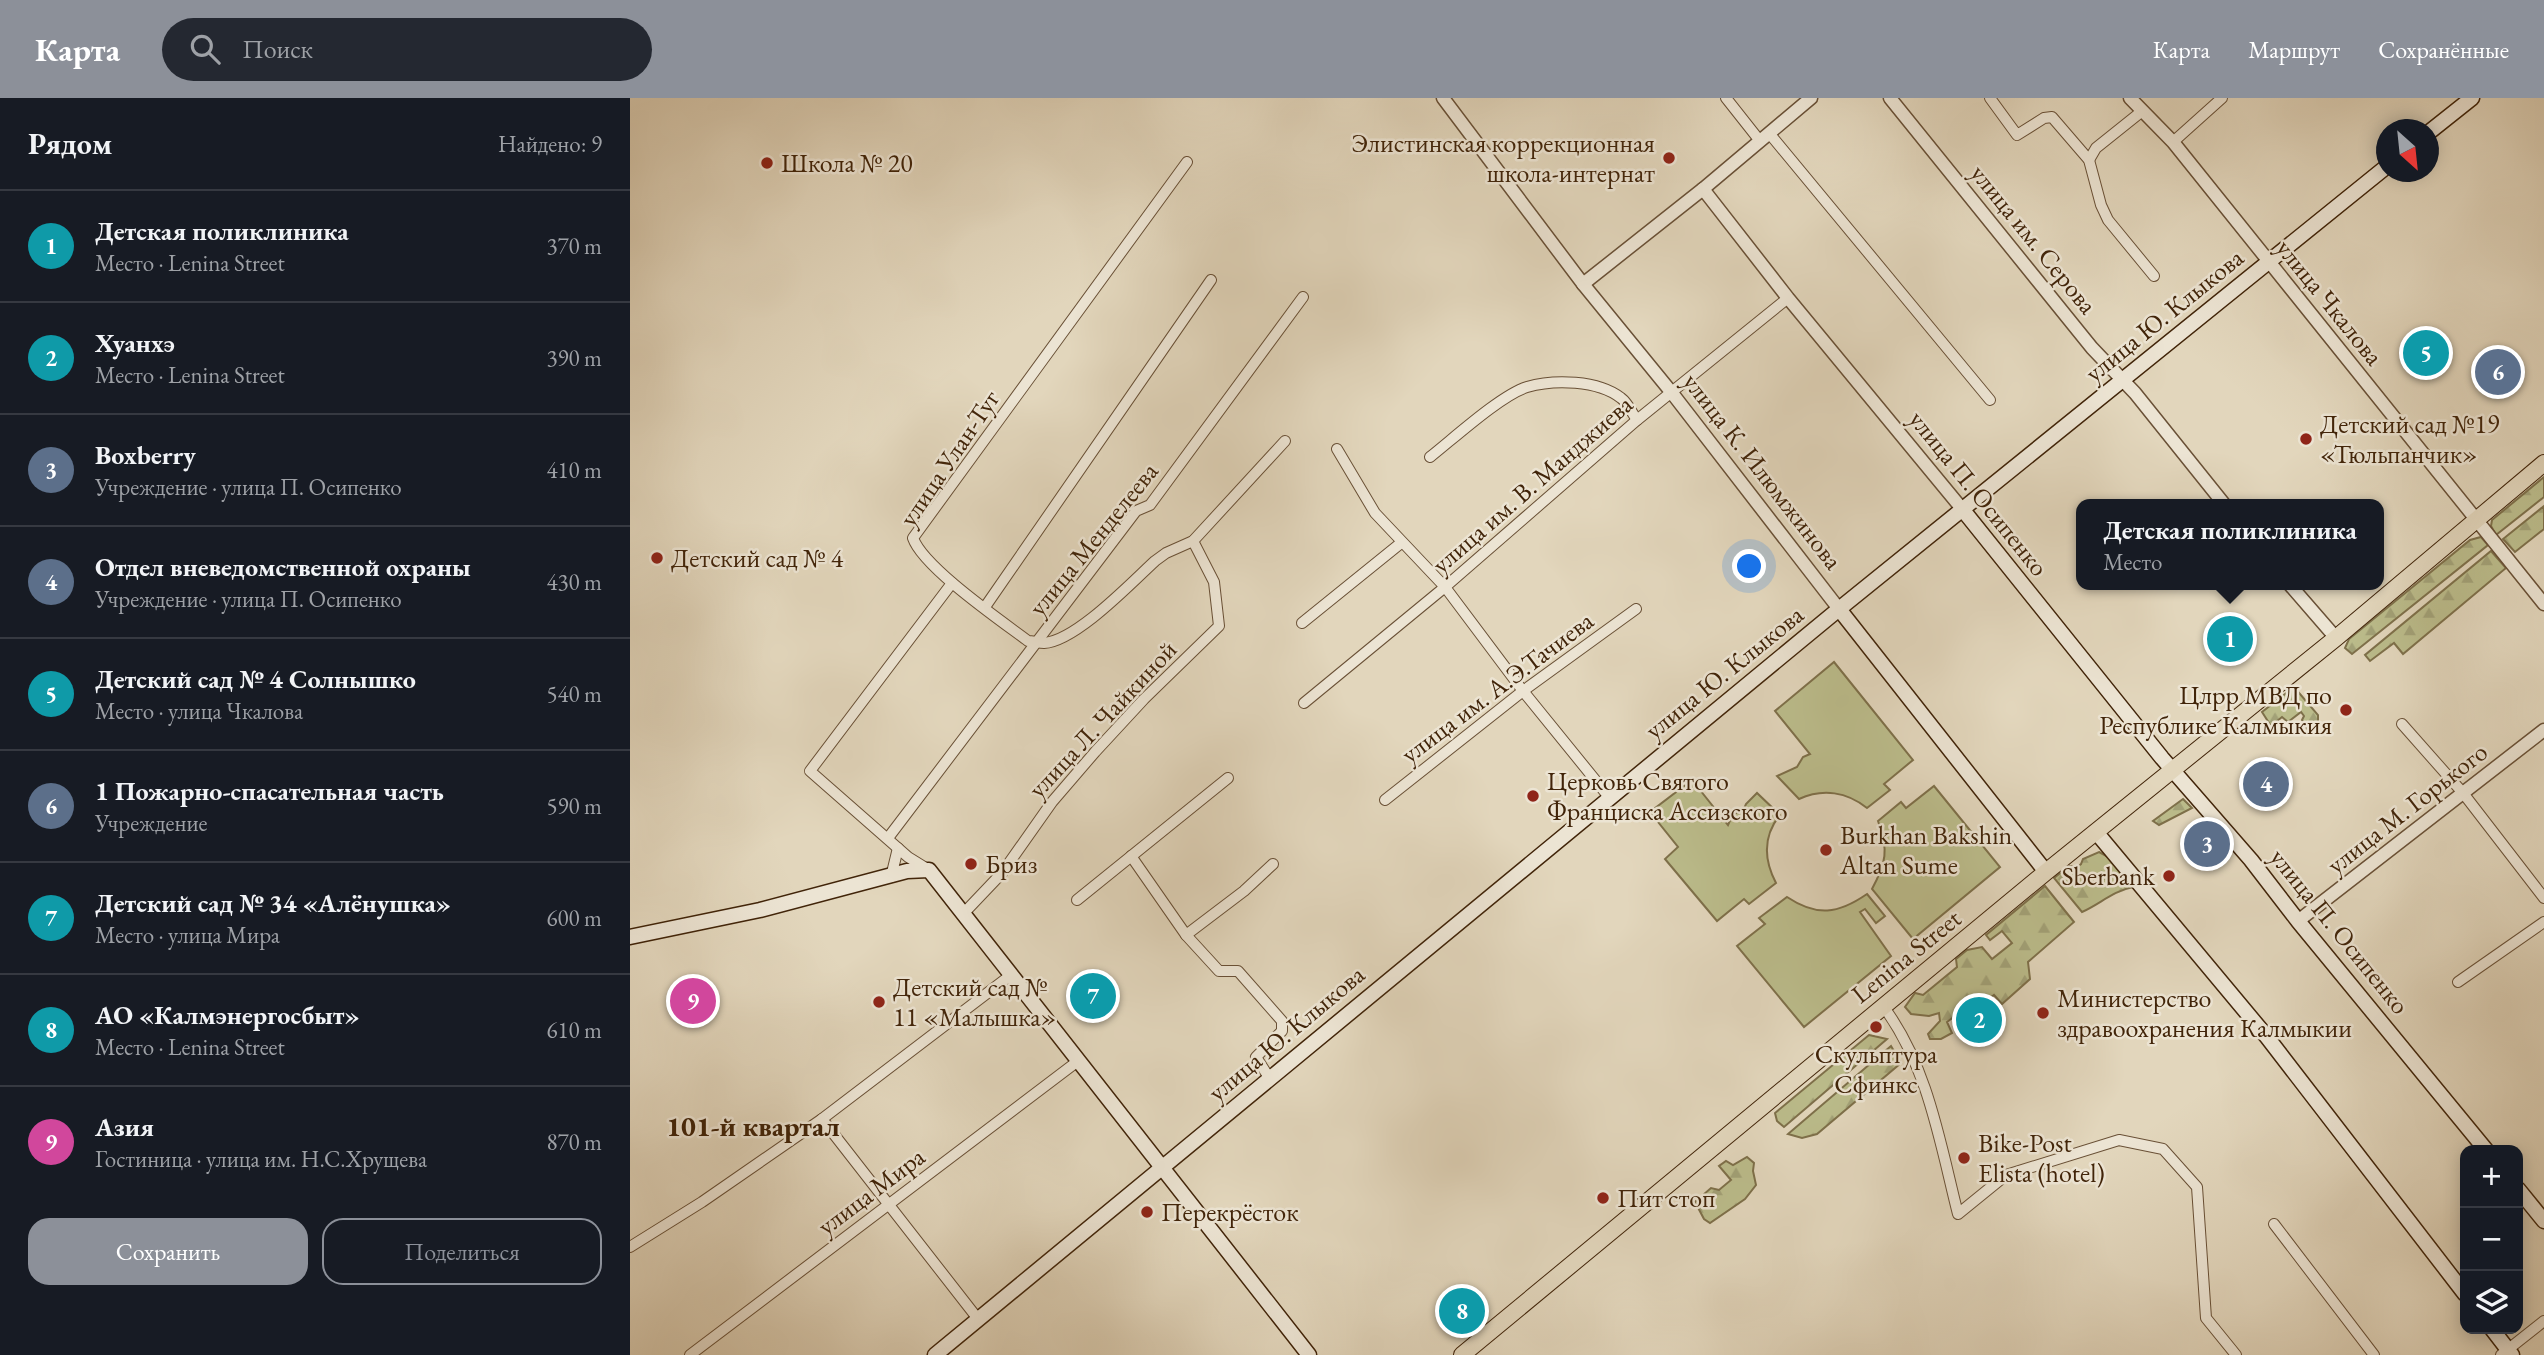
<!DOCTYPE html>
<html lang="ru">
<head>
<meta charset="utf-8">
<style>
	body { margin:0; font-family:"EB Garamond",serif; background:#242831; color:#f1f3f6 }
	.controls { position:absolute; right:21px; bottom:21px; display:grid; overflow:hidden; border-radius:14px; box-shadow:0 4px 18px #0003 }
	.controls button { width:63px; height:63px; display:grid; place-items:center; padding:0; border:0; border-bottom:2px solid #363941; background:#171b24; color:#f1f3f6; font:35px sans-serif }
	.compass { position:absolute; left:1746px; top:21px; width:63px; height:63px; border-radius:50%; background:#171b24; box-shadow:0 4px 18px #0003; rotate:153deg }
	.you { position:absolute; left:1120px; top:469px; width:24px; height:24px; margin:-18px; border:5px solid #fff; border-radius:50%; background:#1a73e8; box-shadow:0 0 0 10px #1a73e833 }
	.badge { display:grid; place-items:center; width:46px; height:46px; border-radius:50%; background:#8c9099; color:#fff; font-size:23px; font-weight:700 }
	.pin { position:absolute; translate:-50% -50%; border:4px solid #fff; box-shadow:0 2px 7px #0006 }
	.popup { position:absolute; left:1446px; top:401px; width:308px; height:91px; box-sizing:border-box; display:grid; place-content:center; border-radius:14px; background:#171b24; filter:drop-shadow(0 2px 5px #0005); font-size:23px; white-space:nowrap; color:#9ea1a6 }
	.popup b { font-size:26px; color:#f1f3f6 }
	.popup::after { content:''; position:absolute; left:50%; top:100%; margin-left:-14px; border:14px solid transparent; border-top-color:#171b24 }
	.list { margin:0; padding:0; list-style:none }
	h2 { display:flex; justify-content:space-between; align-items:center; height:91px; margin:0; padding:0 28px; font-size:30px }
	h2 small { font-size:23px; font-weight:400; color:#9ea1a6 }
	.list li { display:grid; grid-template-columns:46px 1fr auto; gap:21px; align-items:center; box-sizing:border-box; height:112px; padding:0 28px; border-top:2px solid #363941 }
	.list b { display:block; font-size:26px; white-space:nowrap }
	.list p { margin:0; font-size:23px; white-space:nowrap; color:#9ea1a6 }
	.list em { font-size:23px; font-style:normal; color:#9ea1a6 }
	.actions { display:flex; gap:14px; padding:21px 28px }
	.actions a { flex:1; padding:16px 0; border:2px solid #8c9099; border-radius:21px; text-align:center; font-size:24px; color:#8c9099 }
	.actions .main { background:#8c9099; color:#fff }
	.icon { flex:none; width:38px; height:38px; fill:none; stroke:currentColor; stroke-width:2; stroke-linecap:round; stroke-linejoin:round }
	.map { position:relative; flex:none; width:1914px; height:1257px; overflow:hidden }
	header { display:flex; align-items:center; gap:42px; box-sizing:border-box; height:98px; padding:0 35px; background:#8c9099; color:#fff }
	header strong { font-size:33px }
	nav { display:flex; gap:38px; margin-inline-start:auto; font-size:24px }
	.search { width:490px; height:63px; background:#242831; display:flex; align-items:center; gap:18px; box-sizing:border-box; padding:0 24px; border-radius:38px; color:#9ea1a6; font-size:26px }
	main { display:flex }
	aside { flex:1; background:#171b24 }
	.map>svg:first-child { display:block }
</style>
</head>
<body>
<header>
<strong>Карта</strong>
<div class="search"><svg class="icon" aria-label="search" viewBox="0 0 24 24"><circle cx="10" cy="10" r="6"/><path d="M15 15l6 6"/></svg>Поиск</div>
<nav><a>Карта</a><a>Маршрут</a><a>Сохранённые</a></nav>
</header>
<main>
<aside>
<h2>Рядом<small>Найдено: 9</small></h2>
<ul class="list">
<li><span class="badge" style="background:#0f9aa8">1</span><div><b>Детская поликлиника</b><p>Место · Lenina Street</p></div><em>370 m</em></li>
<li><span class="badge" style="background:#0f9aa8">2</span><div><b>Хуанхэ</b><p>Место · Lenina Street</p></div><em>390 m</em></li>
<li><span class="badge" style="background:#5c6f8a">3</span><div><b>Boxberry</b><p>Учреждение · улица П. Осипенко</p></div><em>410 m</em></li>
<li><span class="badge" style="background:#5c6f8a">4</span><div><b>Отдел вневедомственной охраны</b><p>Учреждение · улица П. Осипенко</p></div><em>430 m</em></li>
<li><span class="badge" style="background:#0f9aa8">5</span><div><b>Детский сад № 4 Солнышко</b><p>Место · улица Чкалова</p></div><em>540 m</em></li>
<li><span class="badge" style="background:#5c6f8a">6</span><div><b>1 Пожарно-спасательная часть</b><p>Учреждение</p></div><em>590 m</em></li>
<li><span class="badge" style="background:#0f9aa8">7</span><div><b>Детский сад № 34 «Алёнушка»</b><p>Место · улица Мира</p></div><em>600 m</em></li>
<li><span class="badge" style="background:#0f9aa8">8</span><div><b>АО «Калмэнергосбыт»</b><p>Место · Lenina Street</p></div><em>610 m</em></li>
<li><span class="badge" style="background:#d1479c">9</span><div><b>Азия</b><p>Гостиница · улица им. Н.С.Хрущева</p></div><em>870 m</em></li>
</ul>
<div class="actions"><a class="main">Сохранить</a><a>Поделиться</a></div>
</aside>
<div class="map">
<svg width="1914" height="1257" viewBox="0 0 1914 1257">
	<defs>
		<pattern id="forest-firs" width="22" height="20" patternUnits="userSpaceOnUse" patternTransform="scale(1.75)"><rect width="22" height="20" fill="#bbbc8b"/><path d="M5 1l3.5 6h-7zM16 11l3.5 6h-7z" fill="#a2a177"/></pattern>
	</defs>
	<rect width="100%" height="100%" fill="#e2d6bc"/>
	<filter id="stains"><feTurbulence type="fractalNoise" baseFrequency=".00286" numOctaves="4"/><feColorMatrix values="0 0 0 0 .2 0 0 0 0 .09 0 0 0 0 .02 0 0 0 .5 -.17"/></filter>
	<radialGradient id="worn" r=".72"><stop offset=".6" stop-color="#630" stop-opacity="0"/><stop offset="1" stop-color="#630" stop-opacity=".3"/></radialGradient>
	<g fill="#bbbc8b" stroke="#7e704a" stroke-width="2">
		<path d="M 1204,564 L 1283,662 L 1254,686 L 1260,692 L 1237,710 C 1217,694 1193,690 1169,701 L 1147,678 L 1167,669 L 1173,659 L 1180,656 L 1145,613 Z"/>
		<path d="M 1062,682 L 1098,727 L 1103,716 L 1113,713 L 1116,706 L 1127,695 L 1150,717 C 1133,738 1134,762 1146,785 L 1119,806 L 1114,801 L 1087,823 L 1035,761 L 1048,749 L 1020,714 Z"/>
		<path d="M 1304,688 L 1370,769 L 1283,841 L 1242,791 C 1256,765 1259,752 1248,723 L 1271,704 L 1276,710 Z"/>
		<path d="M 1237,796 L 1255,818 L 1246,825 L 1235,811 L 1230,814 L 1261,858 L 1174,929 L 1107,848 L 1135,826 L 1129,820 L 1157,799 C 1187,819 1208,816 1237,796 Z"/>
	</g>
	<g fill="url(#forest-firs)" stroke="#7e704a" stroke-width="2">
		<path d="M 1914,379 L 1914,399 L 1866,437 L 1861,428 L 1862,422 Z"/>
		<path d="M 1914,408 L 1914,431 L 1885,454 L 1873,441 Z"/>
		<path d="M 1851,439 L 1858,447 L 1722,556 L 1715,550 L 1719,541 L 1840,442 Z"/>
		<path d="M 1861,453 L 1876,470 L 1773,556 L 1764,545 L 1740,563 L 1735,557 Z"/>
		<path d="M 1664,589 L 1688,617 L 1688,624 L 1678,632 L 1672,622 L 1674,618 L 1671,614 L 1658,624 L 1652,619 L 1641,628 L 1632,614 Z"/>
		<path d="M 1553,701 L 1562,710 L 1529,727 L 1523,723 Z"/>
		<path d="M 1469,754 L 1482,761 L 1503,789 C 1483,793 1470,806 1452,814 L 1424,780 L 1439,768 L 1447,769 L 1451,766 L 1453,761 Z"/>
		<path d="M 1415,788 L 1444,824 L 1398,864 L 1400,881 L 1372,906 L 1364,897 L 1343,914 L 1337,909 L 1317,924 L 1322,935 L 1311,941 L 1300,941 L 1298,936 L 1310,923 L 1309,915 L 1299,918 L 1281,916 L 1275,909 L 1285,895 L 1293,897 L 1327,869 L 1326,861 L 1337,852 L 1352,849 L 1362,861 L 1382,845 L 1372,833 L 1360,842 L 1356,837 Z"/>
		<path d="M 1239,937 L 1257,941 L 1154,1029 L 1147,1023 L 1145,1015 Z"/>
		<path d="M 1261,948 L 1271,965 L 1187,1036 L 1172,1040 L 1158,1036 Z"/>
		<path d="M 1117,1059 L 1124,1065 L 1123,1073 L 1126,1087 L 1115,1101 L 1080,1125 L 1074,1121 L 1065,1104 L 1081,1090 L 1089,1092 L 1101,1082 L 1089,1068 L 1096,1063 L 1103,1067 Z"/>
	</g>
	<g fill="none" stroke-linecap="round" stroke-linejoin="round">
		<g stroke="#695036" stroke-width="12">
			<g id="minor">
				<path d="M 1096,0 L 1130,43"/>
				<path d="M 1360,0 L 1387,37 L 1414,20 L 1422,19 L 1459,62 L 1471,107 L 1478,122 L 1524,178"/>
				<path d="M 1139,35 L 1360,302"/>
				<path d="M 1543,44 L 1592,0"/>
				<path d="M 1459,62 L 1466,50 L 1511,14"/>
				<path d="M 557,64 L 283,440 C 293,469 370,522 398,543 C 403,543 409,545 414,545 C 446,543 501,485 525,463 L 536,455 L 563,443 L 655,343"/>
				<path d="M 707,351 L 745,415 L 815,489 L 893,593 L 979,699"/>
				<path d="M 800,359 C 823,341 871,297 897,289 C 924,281 968,282 991,300 C 998,305 1002,315 1007,322"/>
				<path d="M 355,509 L 581,182"/>
				<path d="M 672,525 L 771,445"/>
				<path d="M 674,605 L 815,489 L 1007,322 L 1158,200"/>
				<path d="M 1772,626 L 1833,695 L 1914,800"/>
				<path d="M 755,702 L 893,593 L 1006,511"/>
				<path d="M 258,740 L 506,413 L 520,407 L 673,199"/>
				<path d="M 501,758 L 556,837 L 589,873 L 608,873 L 652,923 L 652,933 L 626,959 L 640,981"/>
				<path d="M 299,772 L 278,759 L 180,673 L 322,485"/>
				<path d="M 261,779 L 268,750"/>
				<path d="M 447,802 L 598,680"/>
				<path d="M 333,816 L 372,775 L 422,704 L 465,654 L 514,601 L 589,528 L 584,484 L 563,443"/>
				<path d="M 556,837 L 614,793 L 643,766"/>
				<path d="M 1828,884 L 1914,824"/>
				<path d="M 1253,908 C 1298,968 1310,1045 1328,1116 L 1376,1077 L 1489,1042 L 1533,1051 L 1567,1089 L 1576,1220 L 1606,1257"/>
				<path d="M 192,1021 L 348,1221"/>
				<path d="M 1644,1126 L 1744,1257"/>
				<path d="M 0,1149 L 72,1104 L 192,1021 L 381,877"/>
				<path d="M 60,1257 L 448,963"/>
				<path d="M 1871,1257 L 1914,1223"/>
			</g>
		</g>
		<g stroke="#695036" stroke-width="15">
			<g id="tertiary">
				<path d="M 813,0 L 953,186 L 1042,295 L 1209,511"/>
				<path d="M 1260,0 L 1462,250 L 1505,295 L 1594,406"/>
				<path d="M 1500,0 L 1543,44 L 1914,506"/>
				<path d="M 1073,91 L 1158,200 L 1333,412"/>
				<path d="M 953,186 L 1073,91 L 1181,0"/>
				<path d="M 1660,487 L 1706,540"/>
				<path d="M 1668,823 L 1914,632"/>
			</g>
		</g>
		<g stroke="#412409" stroke-width="17">
			<g id="secondary">
				<path d="M 1798,35 L 1842,0"/>
				<path d="M 1333,412 L 1532,660 L 1621,762 L 1668,823 L 1856,1052"/>
				<path d="M 1209,511 L 1416,774"/>
				<path d="M 1466,734 L 1637,939 L 1835,1196"/>
				<path d="M 0,839 L 130,812 L 277,773 L 299,772 L 679,1257"/>
				<path d="M 1888,1091 L 1914,1123"/>
				<path d="M 1862,1231 L 1882,1257"/>
				<path d="M 305,1257 L 1209,511 L 1756,69"/>
			</g>
		</g>
		<g stroke="#412409" stroke-width="18">
			<path id="primary" d="M 832,1257 L 1416,774 L 1706,540 L 1914,365"/>
		</g>
		<use href="#minor" stroke="#ece4d3" stroke-width="10"/>
		<use href="#tertiary" stroke="#ece4d3" stroke-width="12"/>
		<use href="#secondary" stroke="#ece4d3" stroke-width="14"/>
		<use href="#primary" stroke="#e2d6bc" stroke-width="16"/>
	</g>
	<g fill="#8f2418" stroke="#ece4d3" stroke-width="2.5">
		<circle cx="1039" cy="60" r="7"/>
		<circle cx="137" cy="65" r="7"/>
		<circle cx="1676" cy="341" r="7"/>
		<circle cx="27" cy="460" r="7"/>
		<circle cx="1716" cy="612" r="7"/>
		<circle cx="903" cy="698" r="7"/>
		<circle cx="1196" cy="752" r="7"/>
		<circle cx="341" cy="766" r="7"/>
		<circle cx="1539" cy="778" r="7"/>
		<circle cx="249" cy="904" r="7"/>
		<circle cx="1413" cy="915" r="7"/>
		<circle cx="1246" cy="929" r="7"/>
		<circle cx="1334" cy="1060" r="7"/>
		<circle cx="973" cy="1100" r="7"/>
		<circle cx="517" cy="1114" r="7"/>
	</g>
	<g text-anchor="middle" dominant-baseline="central" stroke-width="5" stroke-linejoin="round" paint-order="stroke">
		<g font-size="26" fill="#412409" stroke="#ece4d3" text-anchor="start">
			<text x="1025" y="45" text-anchor="end">Элистинская коррекционная<tspan x="1025" dy="30">школа-интернат</tspan></text>
			<text x="151" y="65">Школа № 20</text>
			<text x="1690" y="326">Детский сад №19<tspan x="1690" dy="30">«Тюльпанчик»</tspan></text>
			<text x="41" y="460">Детский сад № 4</text>
			<text x="1702" y="597" text-anchor="end">Цлрр МВД по<tspan x="1702" dy="30">Республике Калмыкия</tspan></text>
			<text x="917" y="683">Церковь Святого<tspan x="917" dy="30">Франциска Ассизского</tspan></text>
			<text x="1210" y="737">Burkhan Bakshin<tspan x="1210" dy="30">Altan Sume</tspan></text>
			<text x="355" y="766">Бриз</text>
			<text x="1525" y="778" text-anchor="end">Sberbank</text>
			<text x="263" y="889">Детский сад №<tspan x="263" dy="30">11 «Малышка»</tspan></text>
			<text x="1427" y="900">Министерство<tspan x="1427" dy="30">здравоохранения Калмыкии</tspan></text>
			<text x="1246" y="956" text-anchor="middle">Скульптура<tspan x="1246" dy="30">Сфинкс</tspan></text>
			<text x="1348" y="1045">Bike-Post<tspan x="1348" dy="30">Elista (hotel)</tspan></text>
			<text x="987" y="1100">Пит стоп</text>
			<text x="531" y="1114">Перекрёсток</text>
		</g>
		<g font-size="26" fill="#412409" stroke="#ece4d3">
			<text transform="translate(1404 141) rotate(51)">улица им. Серова</text>
			<text transform="translate(1700 204) rotate(51)">улица Чкалова</text>
			<text transform="translate(1534 217) rotate(-39)">улица Ю. Клыкова</text>
			<text transform="translate(319 360) rotate(-56)">улица Улан-Туг</text>
			<text transform="translate(1133 373) rotate(52)">улица К. Илюмжинова</text>
			<text transform="translate(902 386) rotate(-41)">улица им. В. Манджиева</text>
			<text transform="translate(1349 395) rotate(51)">улица П. Осипенко</text>
			<text transform="translate(463 441) rotate(-51)">улица Менделеева</text>
			<text transform="translate(1094 574) rotate(-39)">улица Ю. Клыкова</text>
			<text transform="translate(867 589) rotate(-37)">улица им. А.Э.Тачиева</text>
			<text transform="translate(472 621) rotate(-47)">улица Л. Чайкиной</text>
			<text transform="translate(1777 710) rotate(-38)">улица М. Горького</text>
			<text transform="translate(1710 833) rotate(51)">улица П. Осипенко</text>
			<text transform="translate(1276 858) rotate(-39)">Lenina Street</text>
			<text transform="translate(656 935) rotate(-40)">улица Ю. Клыкова</text>
			<text transform="translate(241 1093) rotate(-37)">улица Мира</text>
		</g>
		<g font-size="28" font-weight="bold" fill="#412409" stroke="#ece4d3">
			<text x="123" y="1028">101-й квартал</text>
		</g>
	</g>
	<rect width="100%" height="100%" filter="url(#stains)"/>
	<rect width="100%" height="100%" fill="url(#worn)"/>
</svg>
<div class="controls">
<button>+</button>
<button>−</button>
<button><svg class="icon" aria-label="layers" viewBox="0 0 24 24"><path d="M12 4l9 5-9 5-9-5zM3 14l9 5 9-5"/></svg></button>
</div>
<svg class="compass" viewBox="-18 -18 36 36"><path d="M0-13l5 13h-10z" fill="#e53935"/><path d="M0 13l5-13h-10z" fill="#9ea1a6"/></svg>
<div class="you"></div>
<div class="pin badge" style="left:1600px;top:541px;background:#0f9aa8">1</div>
<div class="popup"><b>Детская поликлиника</b>Место</div>
<div class="pin badge" style="left:1349px;top:922px;background:#0f9aa8">2</div>
<div class="pin badge" style="left:1577px;top:746px;background:#5c6f8a">3</div>
<div class="pin badge" style="left:1636px;top:686px;background:#5c6f8a">4</div>
<div class="pin badge" style="left:1796px;top:255px;background:#0f9aa8">5</div>
<div class="pin badge" style="left:1868px;top:274px;background:#5c6f8a">6</div>
<div class="pin badge" style="left:463px;top:898px;background:#0f9aa8">7</div>
<div class="pin badge" style="left:832px;top:1213px;background:#0f9aa8">8</div>
<div class="pin badge" style="left:63px;top:903px;background:#d1479c">9</div>
</div>
</main>
</body>
</html>
